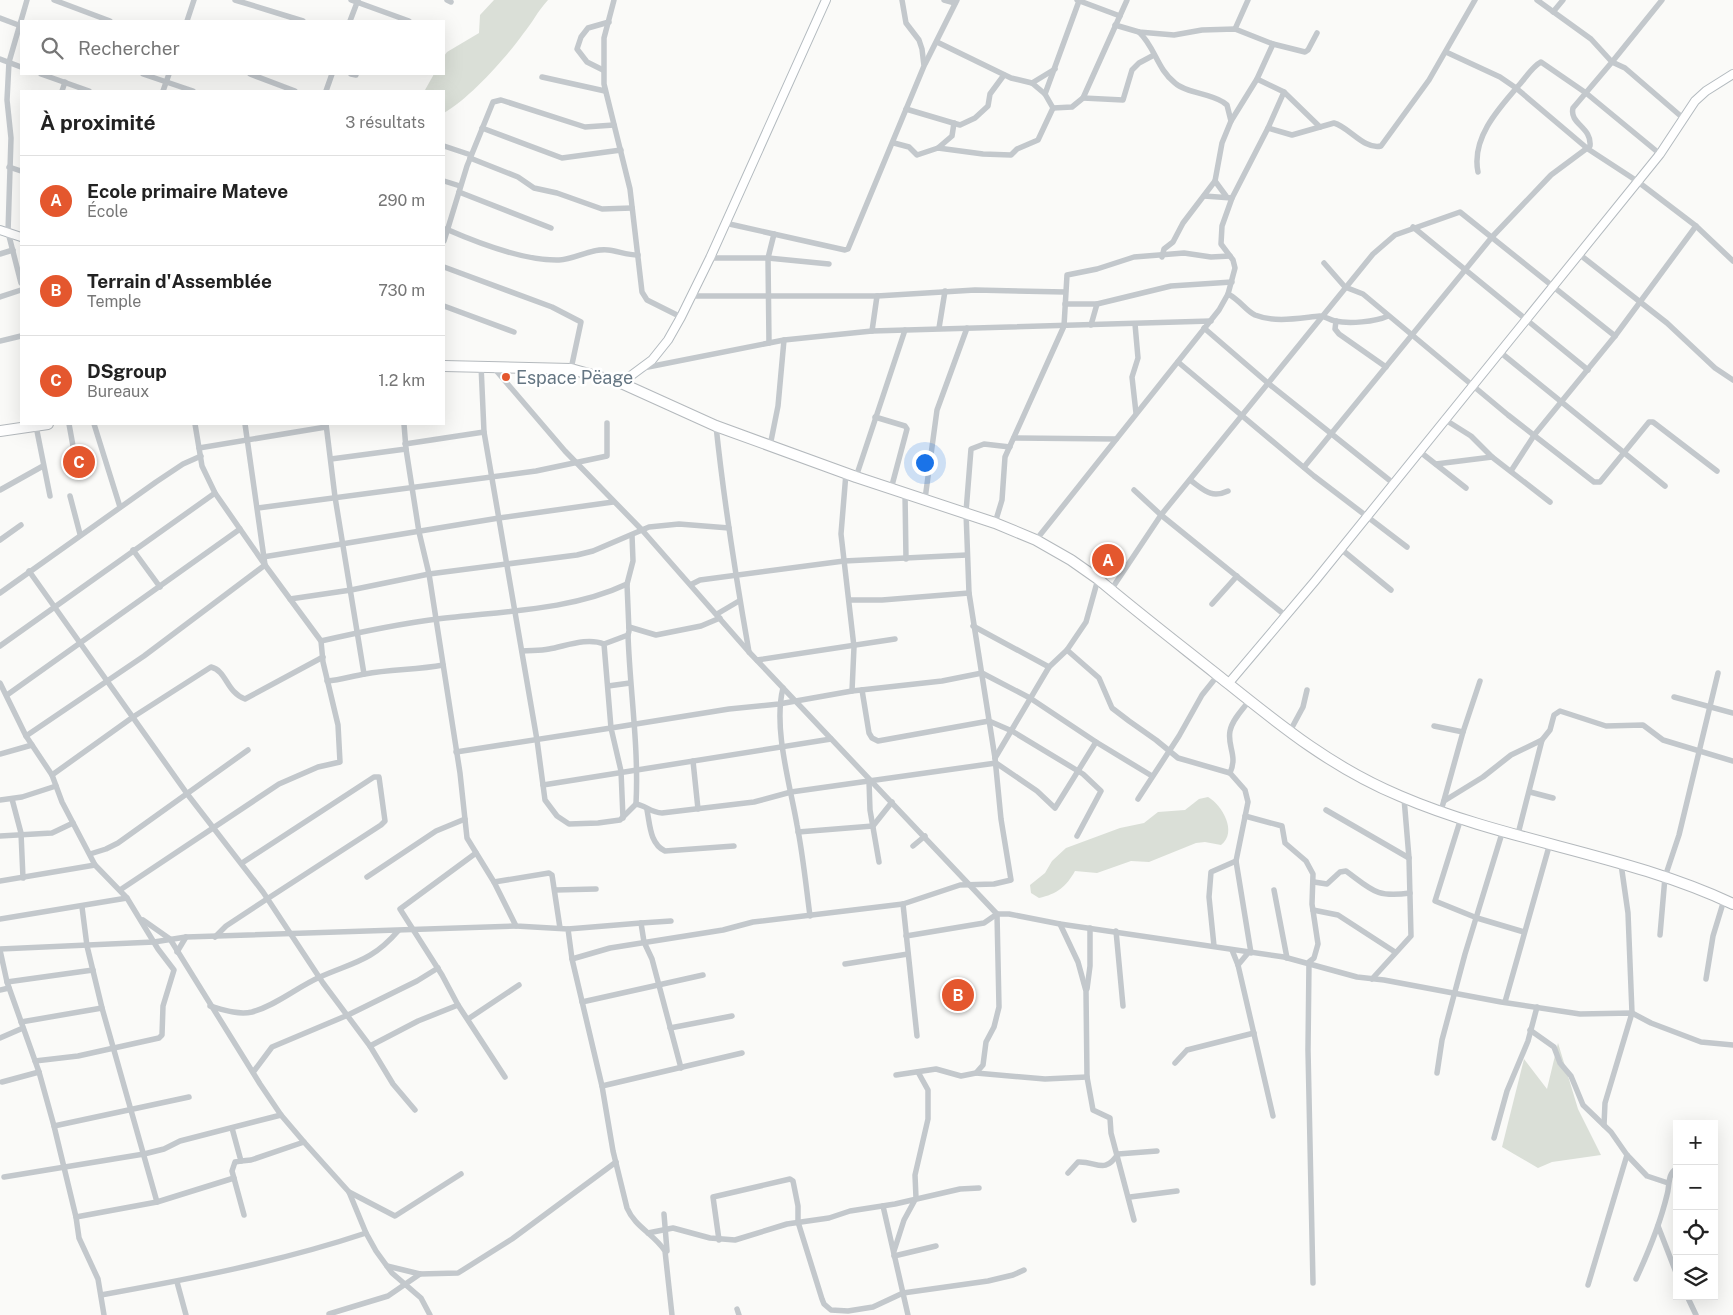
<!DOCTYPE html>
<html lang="fr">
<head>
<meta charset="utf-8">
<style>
	body { margin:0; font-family:"Public Sans",sans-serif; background:#f2f2f2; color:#222 }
	.controls { position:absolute; right:15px; bottom:15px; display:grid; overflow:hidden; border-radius:0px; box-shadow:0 5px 20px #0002 }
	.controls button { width:45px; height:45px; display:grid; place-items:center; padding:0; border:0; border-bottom:1px solid #e0e0e0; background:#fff; color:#222; font:25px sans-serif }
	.you { position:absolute; left:924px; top:462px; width:18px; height:18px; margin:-12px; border:4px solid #fff; border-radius:50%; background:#1a73e8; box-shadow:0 0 0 8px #1a73e833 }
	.badge { display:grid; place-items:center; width:32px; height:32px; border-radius:50%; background:#e4572e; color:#fff; font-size:16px; font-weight:700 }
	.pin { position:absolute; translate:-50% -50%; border:2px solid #fff; box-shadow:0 1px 5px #0006 }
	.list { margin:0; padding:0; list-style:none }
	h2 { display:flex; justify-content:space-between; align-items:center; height:65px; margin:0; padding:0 20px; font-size:21px }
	h2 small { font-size:16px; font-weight:400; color:#767676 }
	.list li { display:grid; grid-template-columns:32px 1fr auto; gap:15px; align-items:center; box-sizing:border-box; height:90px; padding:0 20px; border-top:1px solid #e0e0e0 }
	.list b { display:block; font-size:19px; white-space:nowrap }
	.list p { margin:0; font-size:16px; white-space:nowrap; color:#767676 }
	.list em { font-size:16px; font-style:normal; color:#767676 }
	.icon { flex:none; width:28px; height:28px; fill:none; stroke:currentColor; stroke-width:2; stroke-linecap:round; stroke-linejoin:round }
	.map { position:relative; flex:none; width:1733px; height:1315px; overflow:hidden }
	.search { position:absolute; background:#fff; box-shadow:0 5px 20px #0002; left:20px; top:20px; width:425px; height:55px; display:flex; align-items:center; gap:12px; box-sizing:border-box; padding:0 18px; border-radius:0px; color:#767676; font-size:19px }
	.panel { position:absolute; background:#fff; box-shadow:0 5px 20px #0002; left:20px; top:90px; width:425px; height:335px; border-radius:0px }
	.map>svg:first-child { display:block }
</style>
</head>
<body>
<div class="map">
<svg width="1733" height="1315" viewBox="0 0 1733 1315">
	<rect width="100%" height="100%" fill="#fafaf8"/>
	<g fill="#dadfd7">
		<path d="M 494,0 L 548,0 C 537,12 533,22 523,34 C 505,59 470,98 444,113 L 444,91 L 420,91 L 425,90 L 434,74 L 444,74 L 444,56 L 447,52 L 479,33 L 480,15 Z"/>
		<path d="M 1208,797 C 1222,805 1238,832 1221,845 L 1205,842 L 1196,843 L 1149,862 L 1131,861 L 1097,873 L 1075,871 C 1066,887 1057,894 1039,898 L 1031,893 L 1030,885 L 1045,873 L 1052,861 L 1066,848 L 1120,828 L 1144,823 L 1158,812 L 1185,810 L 1199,799 Z"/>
		<path d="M 1558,1043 L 1578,1109 L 1601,1155 L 1552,1162 L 1538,1168 L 1502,1147 L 1524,1059 L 1547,1089 Z"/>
	</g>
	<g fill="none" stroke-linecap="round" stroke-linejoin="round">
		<g stroke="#b3babf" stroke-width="10">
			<g id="secondary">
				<path d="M 0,230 L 21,237"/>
				<path d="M 621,383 L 652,360 L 668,340 L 681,317 L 710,258 L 826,0"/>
				<path d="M 1228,684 L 1315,581 L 1660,154 L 1695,101 L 1706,91 L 1733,74"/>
			</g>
		</g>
		<g stroke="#b4b9bd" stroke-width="12">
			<g id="highway">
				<path d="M 444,366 L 571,369 L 621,383 L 716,426 L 856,477 L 995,523 L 1036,540 L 1071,560 L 1098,579 C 1136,611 1176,642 1215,673 C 1275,721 1328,766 1400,796 C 1507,842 1627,854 1733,904"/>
				<path d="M 0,431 L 48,424"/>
			</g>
		</g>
		<g stroke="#c3c8cc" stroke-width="5.5">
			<path d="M 54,0 L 110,21"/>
			<path d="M 235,0 L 303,21"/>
			<path d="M 351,0 L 409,21"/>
			<path d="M 447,0 L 451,2"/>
			<path d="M 614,0 L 604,38 L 604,84 L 630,189 L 642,292 L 647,300 L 681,317"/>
			<path d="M 944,0 L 955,3"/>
			<path d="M 1077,0 L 1120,16"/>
			<path d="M 1127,0 L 1083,98 L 1123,100 L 1132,70 L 1139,63 L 1154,55"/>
			<path d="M 1662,0 L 1612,62 L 1625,68 L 1683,118"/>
			<path d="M 1553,12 L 1563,0"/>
			<path d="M 0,18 L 21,26"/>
			<path d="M 187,21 L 194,0"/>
			<path d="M 350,21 L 358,0"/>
			<path d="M 1115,25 L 1139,32 L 1174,35 L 1202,30 L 1235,29 L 1273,44 L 1305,52 L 1308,50 L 1317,33"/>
			<path d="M 1235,29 L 1248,0"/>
			<path d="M 1139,32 C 1155,47 1157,69 1175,83 C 1186,93 1209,93 1223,102 L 1227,105 L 1231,121 L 1222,143 L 1215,181 L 1183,223 L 1173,242 L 1164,249 L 1162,257"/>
			<path d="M 1446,52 L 1500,77 L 1516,88 L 1588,149 L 1637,181 L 1696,226 L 1733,261"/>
			<path d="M 0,59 L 21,67"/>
			<path d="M 925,64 L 957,0"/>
			<path d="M 603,70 L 587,62 L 577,49 L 581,37 L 588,28 L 609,22"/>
			<path d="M 41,74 L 89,91"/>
			<path d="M 143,74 L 193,91"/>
			<path d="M 250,74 L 295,91"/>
			<path d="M 351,74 L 356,75"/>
			<path d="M 542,77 L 605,91"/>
			<path d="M 1257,79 L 1284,92 L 1320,127"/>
			<path d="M 1032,83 L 1055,69"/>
			<path d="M 62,91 L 65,82"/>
			<path d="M 163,91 L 169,74"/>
			<path d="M 326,91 L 332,74"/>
			<path d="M 1045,94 L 1079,1"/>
			<path d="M 1053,108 L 1072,107 L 1083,98"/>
			<path d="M 906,109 L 960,125 L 975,118 L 988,106 L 990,94 L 1004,75"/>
			<path d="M 1231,121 L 1257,79 L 1273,44"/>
			<path d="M 482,128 L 562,158 L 621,150"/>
			<path d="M 1268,128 L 1284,92"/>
			<path d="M 894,143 L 909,147 L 917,155 L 938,148 L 983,154 L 1011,155 L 1017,149 L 1038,140 L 1053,108 L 1045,94 L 1032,83 L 1011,78 L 937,42"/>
			<path d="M 444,146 L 471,155"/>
			<path d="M 938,148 L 952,136 L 954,123"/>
			<path d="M 470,158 L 518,177 L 534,188 L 557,193 L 602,209 L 632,208"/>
			<path d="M 9,167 L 21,171"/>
			<path d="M 1478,172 C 1471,138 1499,108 1520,84 C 1526,77 1533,66 1541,62 L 1586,93 L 1660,154"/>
			<path d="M 444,181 L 460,186"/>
			<path d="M 1215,181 L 1226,196"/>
			<path d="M 459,192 L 551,228"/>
			<path d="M 1204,196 L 1232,198"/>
			<path d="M 725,223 L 845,250 L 848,249 L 924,66 L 922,49 L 919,40 L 906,23 L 902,0"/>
			<path d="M 1413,227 L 1588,370"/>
			<path d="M 446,229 C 478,243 524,261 559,260 C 576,259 591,248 608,250 C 618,251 627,255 638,255"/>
			<path d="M 444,241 L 467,166 L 493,102 L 501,100 L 585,127 L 614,125"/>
			<path d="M 0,254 L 13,250"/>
			<path d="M 1579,254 L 1667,323 L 1715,368 L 1733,380"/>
			<path d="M 710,258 L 768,258 L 829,264"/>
			<path d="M 1324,263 L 1345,287 L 1363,294 L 1508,415 L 1594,482 L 1600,482 L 1649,422 L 1653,422 L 1717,471"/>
			<path d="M 444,267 L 552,307 L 581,322 L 571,369"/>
			<path d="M 21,283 L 8,232 L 11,138 L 7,100 L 9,62 L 27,0"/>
			<path d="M 1228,294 C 1240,300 1246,311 1255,315 C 1275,323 1299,318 1320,316 C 1325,316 1329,320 1335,321 C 1349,324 1375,322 1388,316"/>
			<path d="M 692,296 L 877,296 L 975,290 L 1065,292"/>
			<path d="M 0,297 L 21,290"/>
			<path d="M 1065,304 L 1097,304 L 1171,286 L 1232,282"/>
			<path d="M 444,306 L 514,332"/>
			<path d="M 1336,321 L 1335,329 L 1339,334 L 1386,367"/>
			<path d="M 1135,324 L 1138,358 L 1132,377 L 1136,413"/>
			<path d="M 1091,325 L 1097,304"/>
			<path d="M 939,328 L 945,291"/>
			<path d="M 1204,328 L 1269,384 L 1393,483"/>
			<path d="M 872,331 L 877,296"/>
			<path d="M 0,341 L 21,336"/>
			<path d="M 769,343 L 768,258 L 774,234"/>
			<path d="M 1500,352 L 1665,486"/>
			<path d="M 1178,362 L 1314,476 L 1407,547"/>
			<path d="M 481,365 L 484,432 L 537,740 L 545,800 L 557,816 L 569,824 L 598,823 L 620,820 L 636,804 C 645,805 651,813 662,813 L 754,802 L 791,792 L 996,763 L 1037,791 L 1055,808 L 1096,742"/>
			<path d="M 494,368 L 565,451 L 642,530 L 749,652 L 997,914 L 999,1007 L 994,1027 L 986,1042 L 983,1065 L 976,1073 L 961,1076 L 936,1069 L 896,1075"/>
			<path d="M 643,368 L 784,340 L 872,331 L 1211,321"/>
			<path d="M 875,417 L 905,426 L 907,429 L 891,489"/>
			<path d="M 1444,419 L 1471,436 L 1492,457"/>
			<path d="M 69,424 L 75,457"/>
			<path d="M 94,424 L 120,507"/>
			<path d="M 326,424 L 335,497 L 364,674"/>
			<path d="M 404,424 L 406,449 L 419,532 L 429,574 L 460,773 L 467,838 L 494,882 L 516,926 L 568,929 L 572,959 L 602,1086 L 613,1151 L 627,1208 C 635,1227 654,1234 665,1251 L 672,1315"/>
			<path d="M 36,426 L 50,496"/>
			<path d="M 716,426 C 724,502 736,578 749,652"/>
			<path d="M 1014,438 L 1116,439"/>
			<path d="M 405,444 L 484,432"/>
			<path d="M 770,446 L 778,406 L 784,340"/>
			<path d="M 199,448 L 326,427"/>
			<path d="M 1419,451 L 1466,488"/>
			<path d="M 331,459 L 406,449"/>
			<path d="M 1436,464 L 1492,457 L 1550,502"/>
			<path d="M 1304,467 L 1492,237 L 1551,175 L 1590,146 C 1592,127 1569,124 1573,108 L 1612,62 L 1591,39 L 1537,0"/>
			<path d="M 1511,471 L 1535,434 L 1615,336 L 1696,226"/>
			<path d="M 846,473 L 841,534 L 854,647 L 852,691"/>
			<path d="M 856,477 L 905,330"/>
			<path d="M 1190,480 C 1204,490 1211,499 1228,491"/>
			<path d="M 0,490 L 43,466"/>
			<path d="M 1134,490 L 1161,515 L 1286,616"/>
			<path d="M 905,493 L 906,559"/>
			<path d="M 70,496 L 80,534"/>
			<path d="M 925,499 L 937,410 L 967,328"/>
			<path d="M 258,508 L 536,471 L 607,456 L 607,423"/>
			<path d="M 995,523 L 1002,500 L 1005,457 L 1064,326 L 1067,275 L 1097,269 L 1134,257 L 1184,253 L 1211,257 L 1230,256"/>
			<path d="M 0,540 L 21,525"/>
			<path d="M 1036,540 L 1219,310 L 1228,294 L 1235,268 L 1233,260 L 1221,244 L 1222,226 L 1232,198 L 1268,128 L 1292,135 L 1334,123 C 1349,127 1364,150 1381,146 L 1429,80 L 1475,0"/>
			<path d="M 1341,549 L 1391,590"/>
			<path d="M 133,550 L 160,587"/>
			<path d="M 263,557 L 499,518 L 613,502"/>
			<path d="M 29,571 L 188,795 L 263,892 L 323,983 L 370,1046 L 393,1084 L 415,1110"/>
			<path d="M 692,584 L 700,580 L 844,561 L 967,555"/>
			<path d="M 1111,590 L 1161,515 L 1373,254 L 1395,235 L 1460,212 L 1615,336"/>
			<path d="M 0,593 L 156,482 L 183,464 L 201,456"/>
			<path d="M 290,599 L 351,590 L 429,574 L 577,555 L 593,551 L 649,527 L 679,524 L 729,528"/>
			<path d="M 850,600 L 882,600 L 969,593"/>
			<path d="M 1212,604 L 1237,576"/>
			<path d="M 717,614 L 739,601"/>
			<path d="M 973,626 L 1049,667"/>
			<path d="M 629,627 L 656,635 L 701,626 L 720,618"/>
			<path d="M 628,635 C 630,691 639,748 636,804"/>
			<path d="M 321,641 C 360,632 399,624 437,619 C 500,611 570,611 627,584"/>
			<path d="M 0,646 L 215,493"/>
			<path d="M 1067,650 L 1099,678 L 1112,708 L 1129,721 L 1156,740 L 1178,758 L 1230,773"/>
			<path d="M 522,651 C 531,650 540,651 549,649 C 566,646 587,637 604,644"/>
			<path d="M 757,660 L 895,639"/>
			<path d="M 327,681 C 341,680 352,676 365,674 C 391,669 417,670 443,665"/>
			<path d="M 0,683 L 26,736 L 52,775 L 62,802 L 95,865 L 127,898 L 158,949 L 174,970 L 163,1006 L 162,1035 L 159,1038 L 78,1056 L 35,1061"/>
			<path d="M 608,686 L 630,683"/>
			<path d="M 783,688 C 773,728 790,784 797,825 C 803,855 806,886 810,916"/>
			<path d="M 862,690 L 869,733 L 872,738 L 878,741 L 989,721 L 1012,731 L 1083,774 L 1101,791 L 1077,836"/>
			<path d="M 7,695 L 240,529"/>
			<path d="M 1674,697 L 1733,713"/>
			<path d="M 1249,701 C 1242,710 1232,720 1230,731 C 1227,747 1238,755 1230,773 L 1245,790 L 1248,802 L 1236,861 L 1251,953"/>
			<path d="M 1434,726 L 1463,732 L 1441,811"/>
			<path d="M 1463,732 L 1480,681"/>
			<path d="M 1289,733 L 1303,707 L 1307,690"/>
			<path d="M 26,736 L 144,656 L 265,565 L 245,424"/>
			<path d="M 456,752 L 611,728 L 604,644 L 628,635 L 629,631 L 627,584 L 633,561 L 632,535"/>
			<path d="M 0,754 L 32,745"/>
			<path d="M 995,758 L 1049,667 L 1067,650 L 1086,622 L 1098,579"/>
			<path d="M 693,761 L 698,809"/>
			<path d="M 52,775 L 133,717 L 211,667 C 227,671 226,692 245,699 L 323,657"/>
			<path d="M 869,781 L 870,810 L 879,862"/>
			<path d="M 543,785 L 831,739"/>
			<path d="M 1530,792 L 1553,798"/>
			<path d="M 12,799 L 21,833 L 23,878"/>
			<path d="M 1138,799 L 1179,736 L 1202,695 L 1218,675"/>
			<path d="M 0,800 L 22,797 L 56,786"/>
			<path d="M 1444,801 L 1483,777 L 1511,755 L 1542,740 L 1550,730 L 1554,715 L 1560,711 L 1606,726 L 1643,725 L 1663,740 L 1733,761"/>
			<path d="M 647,810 C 650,825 650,844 665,851 L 734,846"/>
			<path d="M 1326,810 L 1409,858"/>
			<path d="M 1245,816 L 1282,826 L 1285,843 L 1306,861 L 1313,874 L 1312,904 L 1318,944 L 1314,958 L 1309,962 L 1308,1050 L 1313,1283"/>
			<path d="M 623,818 L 621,771 L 611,728 L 729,709 L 779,704 L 852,691 L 942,681 L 982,673 L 1030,698 L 1096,742 L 1152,776"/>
			<path d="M 1461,818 L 1435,901 L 1477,918 L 1524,932"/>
			<path d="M 798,832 L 873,826 L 892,802"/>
			<path d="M 1518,834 L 1542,740"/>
			<path d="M 0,836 L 52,833 L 73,823"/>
			<path d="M 913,846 L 925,836"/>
			<path d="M 476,853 L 400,909 L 442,975 L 458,1005 L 505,1077"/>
			<path d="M 90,854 L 106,849 L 118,843 L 248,750"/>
			<path d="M 367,877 L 436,831 L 465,819"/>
			<path d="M 0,881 L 95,865"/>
			<path d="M 494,882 L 549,873 L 552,875 L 560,928"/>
			<path d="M 1314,882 L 1327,884 L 1340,872 L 1346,871 C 1372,890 1376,898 1410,893"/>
			<path d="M 120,890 L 279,784 L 318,767 L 340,762 L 338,725 L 323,662 L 321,641 L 265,565 L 215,493 L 202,466 L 195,424"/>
			<path d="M 555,890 L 596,889"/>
			<path d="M 1274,890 L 1287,958"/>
			<path d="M 903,904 L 917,1036"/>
			<path d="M 82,907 L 87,946 L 102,1008 L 157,1202"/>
			<path d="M 1313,910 L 1338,915 L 1395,952"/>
			<path d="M 0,919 L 127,898"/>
			<path d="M 143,920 L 170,939 L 260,1084 L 281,1115 L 304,1142"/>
			<path d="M 641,923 L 671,921"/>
			<path d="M 1060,924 L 1078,962 L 1086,991 L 1087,1077 L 1093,1110 L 1110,1118 L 1111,1133 L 1134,1220"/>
			<path d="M 568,929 L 641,923 L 644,942 L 652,959 L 681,1068"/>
			<path d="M 1116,931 L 1123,1006"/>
			<path d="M 1660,935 L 1665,877 L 1679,835 L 1718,673"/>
			<path d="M 906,936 L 984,923 L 997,914 L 1009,914 L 1060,924 L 1284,957 L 1357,977 L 1384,980 L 1501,1002 L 1580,1014 L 1632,1013 L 1651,1023 L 1701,1042 L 1733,1045"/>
			<path d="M 215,937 L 226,926 L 267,899 L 381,825 L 385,821 L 379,777 L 374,777 L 242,863"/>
			<path d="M 1214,946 L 1209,897 L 1211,872 L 1236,861"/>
			<path d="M 0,949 L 154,942 L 186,937 L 516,926"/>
			<path d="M 0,950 L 7,982 L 39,1072 L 54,1126 L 76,1217 L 79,1238 L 98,1279 L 104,1315"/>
			<path d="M 1232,950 L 1238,965 L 1273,1116"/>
			<path d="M 177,952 L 186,937"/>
			<path d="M 572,959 L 610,948 L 723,930 L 753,922 L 903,904 L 960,885 L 994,884 L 1011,880 L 1001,819 L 995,758 L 969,593 L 966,512 L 971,449 L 984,444 L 1010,447"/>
			<path d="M 845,964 L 908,954"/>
			<path d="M 1238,965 L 1248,953"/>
			<path d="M 1372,979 L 1411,936 L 1409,858 L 1404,798"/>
			<path d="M 1706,979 L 1713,936 L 1724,900"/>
			<path d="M 7,982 L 93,970"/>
			<path d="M 1087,989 L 1090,966 L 1090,928"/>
			<path d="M 0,990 L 9,988"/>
			<path d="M 582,1002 L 703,975"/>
			<path d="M 1505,1002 L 1550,843"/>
			<path d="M 210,1006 C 224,1010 238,1015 252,1012 C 277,1005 297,987 320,977 C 354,962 372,961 398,931"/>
			<path d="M 468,1019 L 519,985"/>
			<path d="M 21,1022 L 102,1008"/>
			<path d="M 670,1028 L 732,1016"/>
			<path d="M 1530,1030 L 1554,1047 L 1560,1063 L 1571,1076 L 1583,1105 L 1611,1132 L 1627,1155 L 1647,1176 L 1668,1183"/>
			<path d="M 0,1038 L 23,1028"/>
			<path d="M 370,1046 L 418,1021 L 458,1005"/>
			<path d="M 1175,1063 L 1187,1050 L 1254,1033"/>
			<path d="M 254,1071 L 272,1047 L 348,1015 L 417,981 L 438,968"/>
			<path d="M 976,1073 L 1045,1079 L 1087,1077"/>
			<path d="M 1437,1073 L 1442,1040 L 1465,954 L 1503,830"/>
			<path d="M 2,1082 L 39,1072"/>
			<path d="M 602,1086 L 742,1053"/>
			<path d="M 1604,1125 L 1605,1103 L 1632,1013 L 1628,913 L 1621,864"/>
			<path d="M 54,1126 L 189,1097"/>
			<path d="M 232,1128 L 241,1161 L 235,1162 L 232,1171 L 244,1215"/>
			<path d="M 1494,1138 L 1507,1091 L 1528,1041 L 1537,1007"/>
			<path d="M 241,1161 L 251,1160 L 304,1142 L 349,1192 L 395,1216 L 461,1174"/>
			<path d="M 1068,1173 L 1078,1162 C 1097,1161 1104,1175 1118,1154 L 1157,1151"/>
			<path d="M 4,1177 L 144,1154 L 164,1149 L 180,1141 L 281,1115"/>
			<path d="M 349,1192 L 366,1233 L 376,1251 L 392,1273 L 421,1298 L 430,1315"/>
			<path d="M 1130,1197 L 1177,1191"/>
			<path d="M 883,1206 L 908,1315"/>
			<path d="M 664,1214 L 667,1251"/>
			<path d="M 76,1217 L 157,1202 L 234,1178"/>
			<path d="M 1658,1226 L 1677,1275"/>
			<path d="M 648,1233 L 673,1228 L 710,1238 L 735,1240 L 787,1224 L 829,1218 L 850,1211 L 895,1204 L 960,1189 L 979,1188"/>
			<path d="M 719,1240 L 713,1197 L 790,1179 L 793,1181 L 798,1206 L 798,1222 L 822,1299 L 824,1304 L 831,1310 L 848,1311 L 873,1307 L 903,1293 L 988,1281 L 1013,1275 L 1024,1270"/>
			<path d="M 894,1251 L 904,1220 L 916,1198 L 915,1175 L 928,1119 L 928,1090 L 918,1072"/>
			<path d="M 894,1256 L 936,1246"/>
			<path d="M 387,1266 L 420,1274 L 458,1273 L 512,1239 L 616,1162"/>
			<path d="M 1636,1279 C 1649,1251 1660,1224 1667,1195 C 1670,1185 1667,1174 1677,1168"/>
			<path d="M 177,1282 L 186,1315"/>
			<path d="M 1588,1285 L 1627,1155"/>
			<path d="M 101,1295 C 190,1279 279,1262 366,1233"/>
			<path d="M 1687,1296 L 1696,1315"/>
			<path d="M 737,1309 L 739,1315"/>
			<path d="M 329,1314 L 388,1296 L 420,1274"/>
		</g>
		<use href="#secondary" stroke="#fff" stroke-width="8"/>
		<use href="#highway" stroke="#fff" stroke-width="10"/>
	</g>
	<circle fill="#e4572e" stroke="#fff" stroke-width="2" cx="506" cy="377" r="5"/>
	<g text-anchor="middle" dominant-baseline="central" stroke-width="5" stroke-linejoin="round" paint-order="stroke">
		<g font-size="18" fill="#657683" stroke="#fff" text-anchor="start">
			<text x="516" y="377">Espace Pëage</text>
		</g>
	</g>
</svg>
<div class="controls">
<button>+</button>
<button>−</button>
<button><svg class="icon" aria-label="locate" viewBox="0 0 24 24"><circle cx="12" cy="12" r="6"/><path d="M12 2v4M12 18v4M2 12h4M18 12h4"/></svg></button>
<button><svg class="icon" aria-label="layers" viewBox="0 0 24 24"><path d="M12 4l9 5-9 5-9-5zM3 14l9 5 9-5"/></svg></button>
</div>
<div class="you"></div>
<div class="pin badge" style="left:1108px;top:560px">A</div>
<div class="pin badge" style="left:958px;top:995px">B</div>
<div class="pin badge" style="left:79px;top:462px">C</div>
<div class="search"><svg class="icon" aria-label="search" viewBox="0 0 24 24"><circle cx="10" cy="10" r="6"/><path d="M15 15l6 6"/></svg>Rechercher</div>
<section class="panel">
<h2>À proximité<small>3 résultats</small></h2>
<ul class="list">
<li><span class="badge">A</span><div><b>Ecole primaire Mateve</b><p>École</p></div><em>290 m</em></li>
<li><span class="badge">B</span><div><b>Terrain d'Assemblée</b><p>Temple</p></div><em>730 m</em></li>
<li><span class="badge">C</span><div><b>DSgroup</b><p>Bureaux</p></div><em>1.2 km</em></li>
</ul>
</section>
</div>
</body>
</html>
